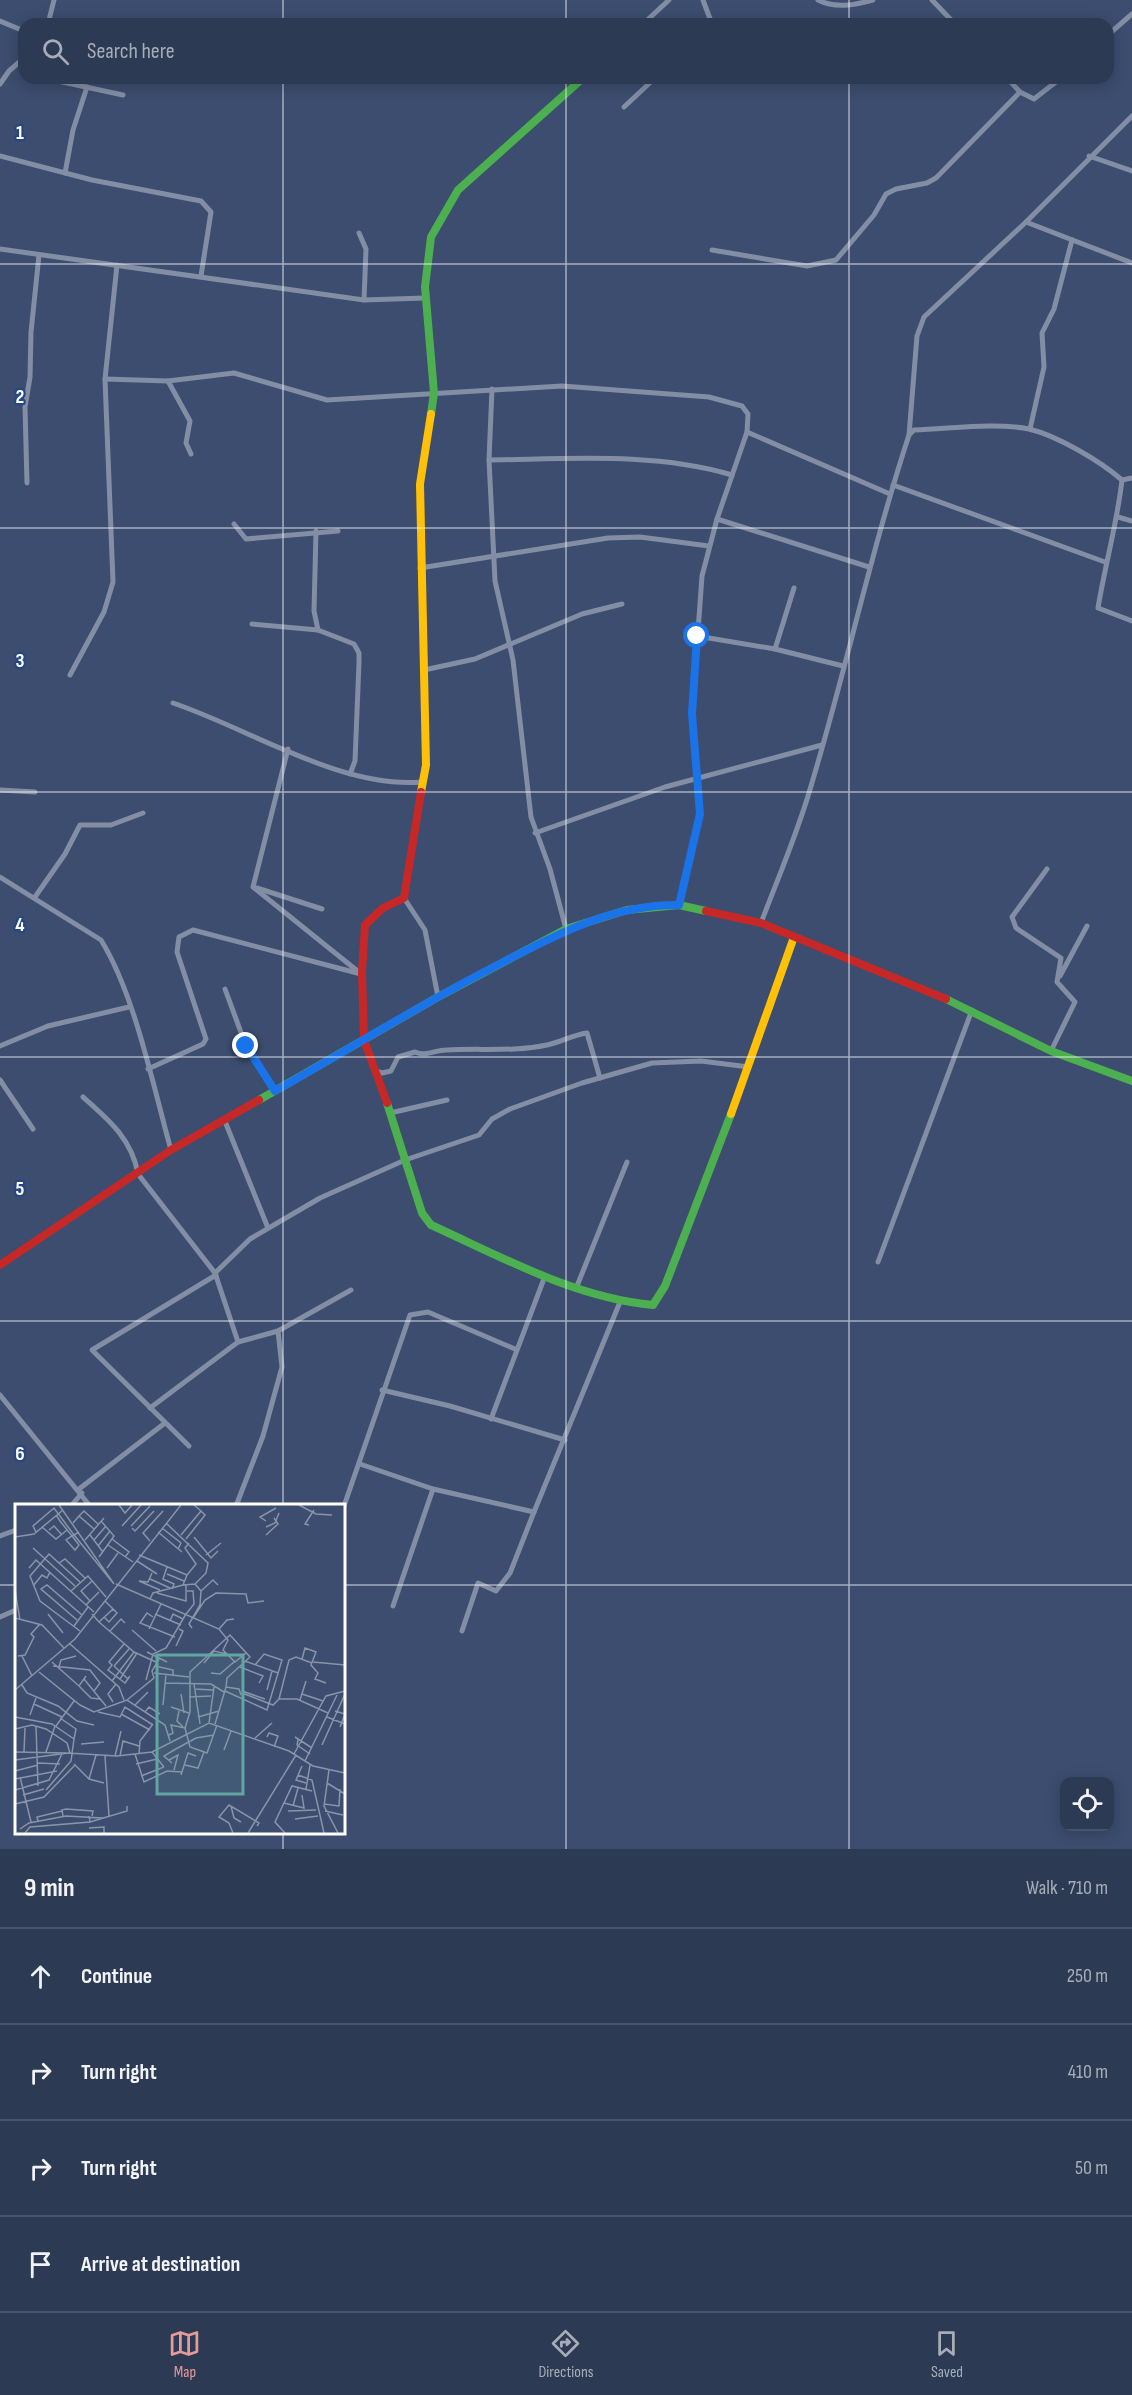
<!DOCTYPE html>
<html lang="en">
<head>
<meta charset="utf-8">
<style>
	body { margin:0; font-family:"Sofia Sans Condensed",sans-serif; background:#35415a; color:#f1f3f6 }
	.controls { position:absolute; right:18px; bottom:18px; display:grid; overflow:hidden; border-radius:12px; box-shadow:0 3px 15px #0003 }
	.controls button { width:54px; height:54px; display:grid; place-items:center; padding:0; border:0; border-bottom:2px solid #48546a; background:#2d3a53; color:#f1f3f6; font:30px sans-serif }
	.stop { position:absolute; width:18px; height:18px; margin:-14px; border:4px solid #1a73e8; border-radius:50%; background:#fff }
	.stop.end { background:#1a73e8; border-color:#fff; box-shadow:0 2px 6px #0008 }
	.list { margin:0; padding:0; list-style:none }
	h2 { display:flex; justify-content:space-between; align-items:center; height:78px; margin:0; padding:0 24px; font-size:26px }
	h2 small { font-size:20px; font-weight:400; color:#a7adb8 }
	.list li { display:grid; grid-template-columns:39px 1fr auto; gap:18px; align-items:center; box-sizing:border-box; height:96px; padding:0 24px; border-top:2px solid #48546a }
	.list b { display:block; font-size:22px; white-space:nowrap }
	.list em { font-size:20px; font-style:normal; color:#a7adb8 }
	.icon { flex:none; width:33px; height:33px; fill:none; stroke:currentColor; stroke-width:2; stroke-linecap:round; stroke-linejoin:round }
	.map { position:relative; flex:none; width:1132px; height:1849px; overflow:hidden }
	.search { position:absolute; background:#2d3a53; box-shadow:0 3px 15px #0003; left:18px; right:18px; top:18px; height:66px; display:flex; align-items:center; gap:15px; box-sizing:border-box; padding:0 21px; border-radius:18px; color:#a7adb8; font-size:22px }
	.sheet { height:462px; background:#2d3a53 }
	nav { display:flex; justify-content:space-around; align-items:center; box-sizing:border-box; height:84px; border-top:2px solid #48546a; background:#2d3a53; font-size:16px; color:#a7adb8 }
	nav a { display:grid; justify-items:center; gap:3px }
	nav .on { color:#e69b98 }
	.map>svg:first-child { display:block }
</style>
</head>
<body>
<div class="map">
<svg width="1132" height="1849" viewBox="0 0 1132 1849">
	<rect width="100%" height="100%" fill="#3c4d6f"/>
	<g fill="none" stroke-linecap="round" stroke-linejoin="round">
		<g stroke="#838ea5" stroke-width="5">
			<path d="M 703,0 L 712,24"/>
			<path d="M 818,0 C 836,9 854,5 873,0"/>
			<path d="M 932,0 L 955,24"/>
			<path d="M 0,21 L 24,31"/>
			<path d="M 48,24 L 54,0"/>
			<path d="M 643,24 L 669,0"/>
			<path d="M 1108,35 L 1132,14"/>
			<path d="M 44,78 L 123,95"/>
			<path d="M 1007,78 L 1020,92 L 1034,99 L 1061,78"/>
			<path d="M 0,84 L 9,71 L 24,58"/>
			<path d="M 624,107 L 655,78"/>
			<path d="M 0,156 L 92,180 L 201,201 L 211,212 L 201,276"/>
			<path d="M 1089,156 L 1132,171"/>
			<path d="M 65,173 L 73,130 L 87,87"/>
			<path d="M 1026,222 L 1132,263"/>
			<path d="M 359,233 L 366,249 L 364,300"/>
			<path d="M 0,249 L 364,300 L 425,298"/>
			<path d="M 712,250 L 807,266 L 836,260 L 874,215 L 886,194 L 896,189 L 927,183 L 936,178 L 1020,92"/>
			<path d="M 105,379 L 168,381 L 234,373 L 327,400 L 562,386 L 709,397 L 742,406 L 748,414 L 747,432 L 717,519 L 702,576 L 692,714 L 700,814 L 679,905"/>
			<path d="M 168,381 L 190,421 L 186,443 L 191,454"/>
			<path d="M 492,389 L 489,460 L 495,581 L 513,660 L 531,817 L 550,869 L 566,929"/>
			<path d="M 1030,429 L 1044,367 L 1042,333 L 1054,309 L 1072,240"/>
			<path d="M 747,432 L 890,494"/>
			<path d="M 909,435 L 917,336 L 924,317 L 1026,222 L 1132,116"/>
			<path d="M 489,460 C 569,459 655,452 732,475"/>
			<path d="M 1122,480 L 1132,478"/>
			<path d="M 27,483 L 25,407 L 30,377 L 31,332 L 39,255"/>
			<path d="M 893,485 L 1105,562"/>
			<path d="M 1118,517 L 1132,521"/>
			<path d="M 717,519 L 869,567"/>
			<path d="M 234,524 L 246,539 L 338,531"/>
			<path d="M 316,531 L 314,611 L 318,630"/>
			<path d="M 420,568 L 608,538 L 640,537 L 709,546"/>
			<path d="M 252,624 L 318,630 L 354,644 L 359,653 L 359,663 L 355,761 L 350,774"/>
			<path d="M 697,636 L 775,649 L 843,666"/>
			<path d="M 775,649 L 794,588"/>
			<path d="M 424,670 L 475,659 L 582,614 L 622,604"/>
			<path d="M 70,675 L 104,612 L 113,582 L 105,379 L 117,265"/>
			<path d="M 173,703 C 250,729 341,789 422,782"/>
			<path d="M 288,749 L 253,887 L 360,973"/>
			<path d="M 0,790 L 35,792"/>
			<path d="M 535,833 L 665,787 L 822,745"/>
			<path d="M 1047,869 L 1012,917 L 1016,928 L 1061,958 L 1057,982 L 1075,1002 L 1051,1051"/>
			<path d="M 0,877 L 101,940 C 135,995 153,1086 171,1150"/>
			<path d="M 257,888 L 322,909"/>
			<path d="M 35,897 L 65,854 L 80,825 L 111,825 L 143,813"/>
			<path d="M 404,898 L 425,930 L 438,997"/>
			<path d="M 761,923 C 778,878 798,832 811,786 C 846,670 871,551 909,435 L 914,430 C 951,429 992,422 1029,429 C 1058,436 1100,461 1122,480 C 1117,524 1105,565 1098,608 L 1132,621"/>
			<path d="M 1060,976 L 1087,926"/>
			<path d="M 225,989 L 246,1046 L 275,1091"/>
			<path d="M 0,1046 L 48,1026 L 129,1007"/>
			<path d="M 148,1069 L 203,1044 L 206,1039 L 177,952 L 179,937 L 193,930 L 361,974"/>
			<path d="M 377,1071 L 382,1073 L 391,1071 L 398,1057 L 415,1052 C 426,1057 435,1050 446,1050 C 480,1048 514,1052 547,1045 C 562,1042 572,1035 587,1033 L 600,1078"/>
			<path d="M 0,1080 L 33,1129"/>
			<path d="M 83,1097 C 108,1119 132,1139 138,1174 L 215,1273 L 238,1342"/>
			<path d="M 390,1113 L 447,1100"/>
			<path d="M 224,1119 L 268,1228"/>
			<path d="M 878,1262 L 972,1010"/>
			<path d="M 215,1273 L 250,1239 L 320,1198 L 405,1160 L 479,1135 L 492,1119 L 510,1109 L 582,1083 L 652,1063 L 701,1061 L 749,1067"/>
			<path d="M 577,1286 L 627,1162"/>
			<path d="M 278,1331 L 351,1290"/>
			<path d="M 382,1390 L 450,1406 L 565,1440"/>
			<path d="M 0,1395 L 90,1506"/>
			<path d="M 150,1408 L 238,1342 L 278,1331 L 282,1367 L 263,1436 L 236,1506"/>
			<path d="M 491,1419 L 545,1276"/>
			<path d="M 189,1446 L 92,1350 L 216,1275"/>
			<path d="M 360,1464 L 433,1489 L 534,1512 L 620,1302"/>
			<path d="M 79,1489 L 165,1423"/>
			<path d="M 71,1506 L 82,1493"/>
			<path d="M 344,1506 L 410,1315 L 428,1312 L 515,1349"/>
			<path d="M 0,1536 L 16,1530"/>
			<path d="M 393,1606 L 433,1489"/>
			<path d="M 0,1617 L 16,1610"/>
			<path d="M 462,1631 L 478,1583 L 496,1591 L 510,1573 L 534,1512"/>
		</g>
		<g stroke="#4caf50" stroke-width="8">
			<path d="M 431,414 L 434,393 L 425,287 L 431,237 L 458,190 L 583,78"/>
			<path d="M 946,999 L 1051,1051 L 1132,1081"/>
			<path d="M 259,1100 L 438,997 L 566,929 L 627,910 L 679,905 L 706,911"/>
			<path d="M 387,1103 L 422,1213 L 431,1225 C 502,1257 575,1298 653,1305 L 665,1286 L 731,1114"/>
		</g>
		<g stroke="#ffc107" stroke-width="8">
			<path d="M 421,792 L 426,765 L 420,484 L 431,414"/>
			<path d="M 731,1114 L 794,937"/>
		</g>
		<g stroke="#c62828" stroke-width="8">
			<path d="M 706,911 L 761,923 L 946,999"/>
			<path d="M 387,1103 L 364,1040 L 362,972 L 365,925 L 383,908 L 404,898 L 421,792"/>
			<path d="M 0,1265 L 171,1150 L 259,1100"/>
		</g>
	</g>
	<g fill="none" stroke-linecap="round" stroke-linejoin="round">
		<path stroke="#1a73e8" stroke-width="8" d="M 246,1046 L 275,1091 C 346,1051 415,1008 486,971 C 548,939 608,904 679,905 L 700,814 L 692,714 L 697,636"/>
	</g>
	<path fill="none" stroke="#fff" stroke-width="1.5" stroke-opacity="0.55" d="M 283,0 L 283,24M 566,0 L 566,24M 849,0 L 849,24M 283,78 L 283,1506M 566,78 L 566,1849M 849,78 L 849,1849M 0,264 L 1132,264M 0,528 L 1132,528M 0,792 L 1132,792M 0,1057 L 1132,1057M 0,1321 L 1132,1321M 0,1585 L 16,1585M 344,1585 L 1132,1585M 283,1832 L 283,1849"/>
	<g transform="translate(15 1504)">
		<rect width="330" height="330" fill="#3c4d6f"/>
		<path fill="none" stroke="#8a94a9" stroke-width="1.5" d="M 44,1 L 99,80M 104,1 L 110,9 L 117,1M 284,1 L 301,10 L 317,11M 41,11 L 45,17 L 57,32 L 64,41 L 60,46 L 51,36 L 57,32 L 59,31 L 99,80M 64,12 L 69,7 L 83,20M 251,17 L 245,13 L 261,4M 58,19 L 64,12 L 79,25M 151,19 L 193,59 L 191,69 L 180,80M 294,21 L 290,20 L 299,6M 107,22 L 126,1M 116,22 L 135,2M 27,23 L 41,35 L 52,26M 251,23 L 260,19 L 264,9M 117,24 L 120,27 L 139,7M 147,24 L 166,39 L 163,45M 34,26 L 39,22 L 47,31M 21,28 L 18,22 L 39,4 L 59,31 L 64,28M 143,28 L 167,48M 75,31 L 88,48M 166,31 L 186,7 L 179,1M 251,31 L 263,20 L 259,14M 0,33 L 19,30 L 48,6M 179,33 L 196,54 L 203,47M 97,35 L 114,48 L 110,53M 171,35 L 190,11 L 186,7M 70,36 L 89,14M 79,36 L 91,22M 135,37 L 128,29 L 148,7M 93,41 L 118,58M 83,42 L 95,27M 18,44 L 60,82M 124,51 L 172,71 L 168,81M 191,51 L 206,39M 84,53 L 99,32 L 86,17M 122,57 L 142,70M 44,59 L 65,78M 152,63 L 148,75 L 159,80 L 157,85M 14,64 L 21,56 L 79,108M 92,64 L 103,49M 137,69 L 133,78 L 124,77 L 145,86M 152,70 L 169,77M 172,71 L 181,60 L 170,44 L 174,39M 135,75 L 155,84M 101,80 L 204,125 L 213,136 L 208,146 L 220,158 L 231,149M 18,82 L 27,71 L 32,74 L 35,68M 0,86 L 5,116M 56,87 L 73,72 L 91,93M 142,89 L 171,97 L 171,81M 135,95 L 138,89 L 168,81 L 180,80 L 186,87M 75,97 L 66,87 L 77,77M 71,101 L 84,88M 33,110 L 48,129M 77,110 L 84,118 L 98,105 L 90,97M 140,110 L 166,121M 171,110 L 179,100 L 178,87 L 172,87M 89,113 L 94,118 L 102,109 L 98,105M 138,113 L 132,109 L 125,119 L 160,133M 0,114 L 27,121 L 49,144M 178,114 L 190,96 L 201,89 L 231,90 L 233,99 L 249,97M 62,116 L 26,85 L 32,81 L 67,111M 155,117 L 158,110 L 168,115M 84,118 L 119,148 L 141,158M 59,122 L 73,103M 177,124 L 174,120 L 185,101 L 186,87 L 198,76 L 203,81M 134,125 L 146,100M 204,125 L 212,116 L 219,115M 117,126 L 141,147M 65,127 L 25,97 L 15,72 L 34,50 L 44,59 L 50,55 L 70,74M 95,127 L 106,115 L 110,119M 55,140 L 104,183 L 109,196M 109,140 L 94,158 L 97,161 L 93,166 L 110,179 L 115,172M 161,142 L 168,127 L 164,125M 132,148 L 152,158M 3,152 L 10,151 L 19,133 L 16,130 L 25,120M 7,152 L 17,172M 287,155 L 290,144 L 301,148 L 296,161 L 303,169 L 300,175 L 311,179M 230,157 L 263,169M 37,158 L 64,182 L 71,172M 298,158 L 330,161M 189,159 L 199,147 L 212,150M 38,162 L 75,166 L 85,179 L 79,187M 99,162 L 114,145M 99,162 L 113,175M 140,162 L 158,166 L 158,171M 44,163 L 46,156 L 61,152M 225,163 L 248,172 L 244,179M 24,168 L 65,201 L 79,208 L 112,196 L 150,221 L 155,237M 139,169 L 174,173M 196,169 L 205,170 L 219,158M 69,175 L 91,202M 105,175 L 122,149M 131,176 L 138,150 L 151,144 L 171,110M 97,177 L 119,148M 150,179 L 196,180 L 209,188M 179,180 L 185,220M 7,181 L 12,189 L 43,202 L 62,217 L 79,221M 64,182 L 76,194 L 85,195M 179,185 L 198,186M 0,186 L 60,135 L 166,1M 252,186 L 257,167M 210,187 L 252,206 L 267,156 L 249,150 L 240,161M 227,187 L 250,195M 227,189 L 258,201 L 264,195 L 274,156 L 281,153 L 297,159M 166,190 L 169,209M 287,190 L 308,197M 174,193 L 196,192M 264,195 L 282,195 L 313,209M 112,196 L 139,174 L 137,167 L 144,155M 285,196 L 291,177M 98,198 L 93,190 L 101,180M 19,200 L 47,213M 120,201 L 133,188M 148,201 L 151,170M 156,203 L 174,209M 164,207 L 162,217 L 168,223M 320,207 L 330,210 L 325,223M 83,208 L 105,213 L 110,203 L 138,221M 130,208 L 134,203 L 145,210M 106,210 L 135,226M 15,211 L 21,194M 0,213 L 37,220 L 59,235 L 56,257 L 31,286M 183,213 L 204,207M 312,213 L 330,220M 45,214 L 61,225 L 59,235M 194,219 L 199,183M 200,220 L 211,183 L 224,185 L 226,191M 202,221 L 192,249 L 175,243 L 170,224 L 175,208 L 175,168 L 215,131 L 235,153 L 212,174 L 211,183M 21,222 L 23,282M 41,222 L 59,197M 0,225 L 17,221 L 31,225 L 52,239 L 55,249M 154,231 L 158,229 L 156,221 L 170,224M 252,233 L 254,229 L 263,232 L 259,243M 280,233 L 297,244M 240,234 L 257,219M 283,236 L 282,241 L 295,250M 66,240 L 89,238M 307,241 L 330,190M 159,246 L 181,234 L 199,231M 209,246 L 216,227M 0,248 L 51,249M 9,248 L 10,224M 31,248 L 40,222M 137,248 L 149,263M 120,250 L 129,278 L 152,267 L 167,268M 124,250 L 125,237 L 138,220M 279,250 L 311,192 L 330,187M 90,252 L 94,312M 100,252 L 106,227M 105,252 L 108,237 L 124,242M 0,256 L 53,249 L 102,252 L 137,248 L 194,219 L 274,247 L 298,262 L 330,269M 154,256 L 163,251 L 159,266M 290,257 L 322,191M 23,259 L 45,260M 157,259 L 149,252 L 159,246M 59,260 L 74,275 L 89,279M 121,260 L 142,255M 170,261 L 183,264 L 189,248M 287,262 L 281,276 L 291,279M 314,266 L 309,302 L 323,329M 0,267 L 23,261M 166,271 L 173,249 L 181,252M 283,271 L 297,276 L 309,329M 126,272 L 149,263M 5,273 L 16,318M 0,275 L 42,267M 74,275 L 81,251M 312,279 L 330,290M 291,285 L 295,261M 0,286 L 34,276 L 47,250M 8,291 L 29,285M 269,299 L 289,304 L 287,291M 0,300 L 29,293 L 60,261M 309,300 L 324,302 L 325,285M 216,302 L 219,314 L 226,318M 278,302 L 283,284M 273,307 L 301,306M 310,307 L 328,311M 48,312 L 47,306 L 51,305 L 78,307 L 77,312M 280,315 L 303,312M 23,317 L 22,313 L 47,307M 75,318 L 112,307 L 112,302M 74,324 L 89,323 L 89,329M 5,325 L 14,319 L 51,312 L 88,314M 10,329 L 15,323 L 75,318 L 74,312M 218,329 L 214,319 L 204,313 L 214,301 L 244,319 L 242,322M 233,329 L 281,251M 270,329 L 260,318 L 277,282 L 297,287"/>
		<path fill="#63a6a1" fill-opacity="0.15" stroke="#63a6a1" stroke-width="3" d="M 142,151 L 228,151 L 228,290 L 142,290 Z"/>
		<rect width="330" height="330" fill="none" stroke="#fff" stroke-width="3"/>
	</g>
	<g font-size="20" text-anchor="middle" font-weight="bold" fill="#fff" stroke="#274784" stroke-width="4.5" stroke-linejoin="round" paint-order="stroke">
		<text x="20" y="139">1</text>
		<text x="20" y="403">2</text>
		<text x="20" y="667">3</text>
		<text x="20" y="931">4</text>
		<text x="20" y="1195">5</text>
		<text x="20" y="1460">6</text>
	</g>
</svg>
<div class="controls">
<button><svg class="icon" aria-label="locate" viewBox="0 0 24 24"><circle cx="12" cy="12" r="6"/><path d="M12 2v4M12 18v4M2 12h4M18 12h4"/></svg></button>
</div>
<div class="stop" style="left:697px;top:636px"></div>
<div class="stop end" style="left:246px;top:1046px"></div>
<div class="search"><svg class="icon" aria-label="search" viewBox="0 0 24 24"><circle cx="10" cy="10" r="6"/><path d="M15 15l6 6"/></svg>Search here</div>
</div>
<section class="sheet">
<h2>9 min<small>Walk · 710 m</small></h2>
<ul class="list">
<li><svg class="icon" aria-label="ahead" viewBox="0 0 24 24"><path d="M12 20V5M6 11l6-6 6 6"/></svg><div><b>Continue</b></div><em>250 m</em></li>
<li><svg class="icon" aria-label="right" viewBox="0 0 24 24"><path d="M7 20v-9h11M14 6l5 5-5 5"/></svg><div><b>Turn right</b></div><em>410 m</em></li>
<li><svg class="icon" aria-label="right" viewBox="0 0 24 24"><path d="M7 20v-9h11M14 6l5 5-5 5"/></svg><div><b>Turn right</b></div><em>50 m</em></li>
<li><svg class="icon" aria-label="arrive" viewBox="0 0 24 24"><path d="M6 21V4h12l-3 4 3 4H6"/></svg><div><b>Arrive at destination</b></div></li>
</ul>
</section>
<nav>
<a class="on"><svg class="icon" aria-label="map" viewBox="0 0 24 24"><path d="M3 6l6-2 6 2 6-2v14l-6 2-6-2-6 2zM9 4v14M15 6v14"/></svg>Map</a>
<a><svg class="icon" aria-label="directions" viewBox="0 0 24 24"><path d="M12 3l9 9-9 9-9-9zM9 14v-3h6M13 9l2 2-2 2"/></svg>Directions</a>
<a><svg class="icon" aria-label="saved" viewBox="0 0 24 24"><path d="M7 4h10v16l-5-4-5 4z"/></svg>Saved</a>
</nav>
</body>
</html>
